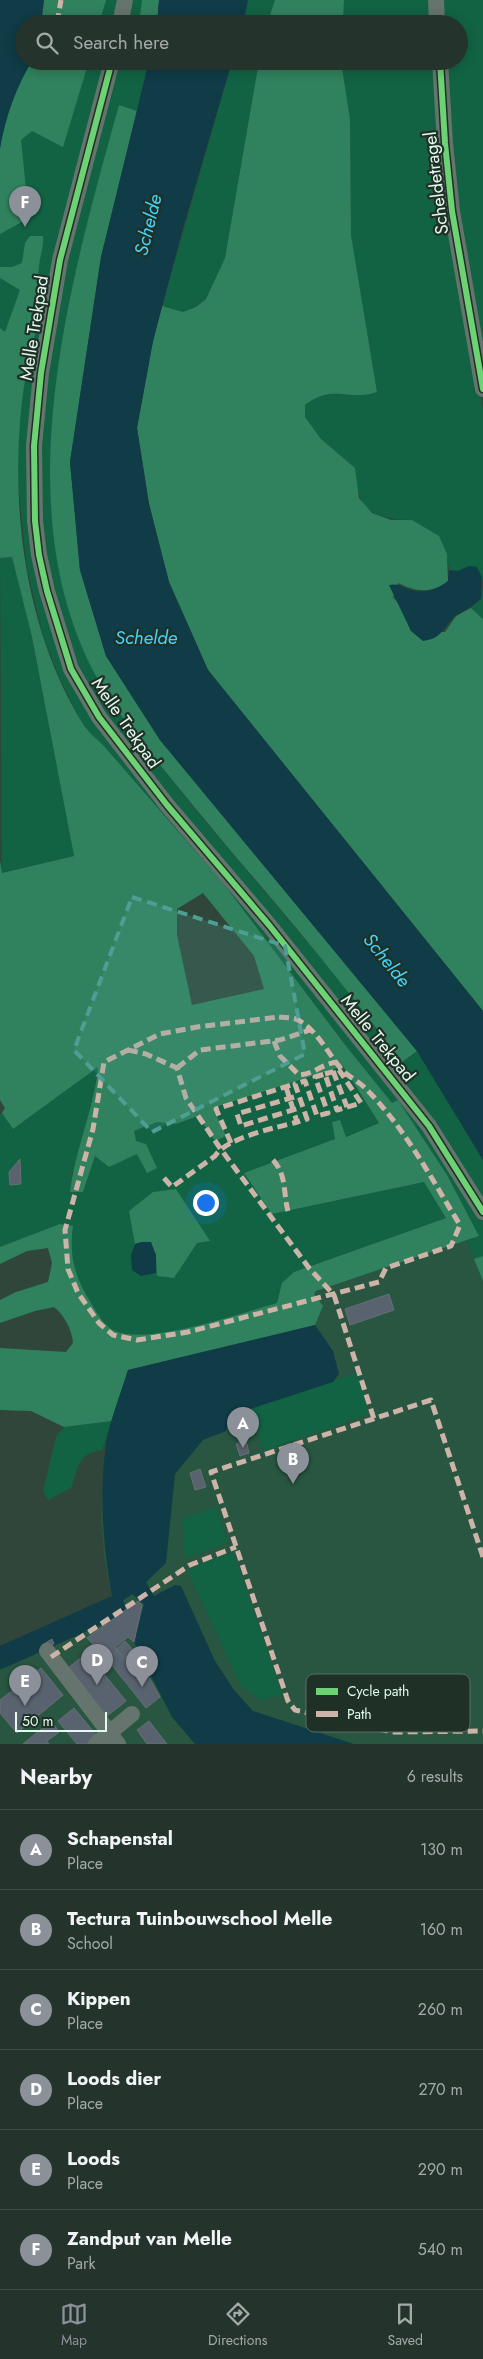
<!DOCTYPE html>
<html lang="en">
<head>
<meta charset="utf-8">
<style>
	body { margin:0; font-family:Jost,sans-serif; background:#2c3c34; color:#f1f3f6 }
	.scale { position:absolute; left:15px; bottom:12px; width:92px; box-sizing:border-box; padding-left:5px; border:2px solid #e4faed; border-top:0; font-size:14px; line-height:18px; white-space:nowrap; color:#e4faed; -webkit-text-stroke:4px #1f3027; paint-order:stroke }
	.you { position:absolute; left:205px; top:1202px; width:18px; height:18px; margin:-12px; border:4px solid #fff; border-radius:50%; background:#1a73e8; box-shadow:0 0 0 8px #1a73e833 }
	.badge { display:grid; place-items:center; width:32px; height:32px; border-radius:50%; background:#8c9099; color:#fff; font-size:16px; font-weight:700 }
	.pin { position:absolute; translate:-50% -41px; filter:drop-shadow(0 1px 2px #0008) }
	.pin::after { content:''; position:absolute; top:26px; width:18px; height:15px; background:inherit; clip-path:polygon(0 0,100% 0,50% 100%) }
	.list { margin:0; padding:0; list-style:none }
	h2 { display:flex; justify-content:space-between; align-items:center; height:65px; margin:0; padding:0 20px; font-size:21px }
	h2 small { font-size:16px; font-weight:400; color:#a3aaa9 }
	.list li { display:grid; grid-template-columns:32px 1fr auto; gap:15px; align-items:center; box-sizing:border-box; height:80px; padding:0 20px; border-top:1px solid #414f48 }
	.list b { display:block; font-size:19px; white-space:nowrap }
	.list p { margin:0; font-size:16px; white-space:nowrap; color:#a3aaa9 }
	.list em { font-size:16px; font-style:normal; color:#a3aaa9 }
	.icon { flex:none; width:28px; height:28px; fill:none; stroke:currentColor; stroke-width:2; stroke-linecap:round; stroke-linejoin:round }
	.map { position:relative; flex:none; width:483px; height:1744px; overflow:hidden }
	.search { position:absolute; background:#24342c; box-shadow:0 2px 12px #0003; left:15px; right:15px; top:15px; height:55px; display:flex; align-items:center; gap:12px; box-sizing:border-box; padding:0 18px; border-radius:28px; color:#a3aaa9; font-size:19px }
	.sheet { height:545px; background:#24342c }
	nav { display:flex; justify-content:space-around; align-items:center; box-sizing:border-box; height:70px; border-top:1px solid #414f48; background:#24342c; font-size:14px; color:#a3aaa9 }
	nav a { display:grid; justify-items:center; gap:2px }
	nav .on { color:#8c9099 }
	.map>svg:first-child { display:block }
</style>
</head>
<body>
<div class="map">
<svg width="483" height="1744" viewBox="0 0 483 1744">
	<rect width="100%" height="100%" fill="#30463b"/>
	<path fill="#285641" d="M 467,1240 L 483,1281 L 483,1744 L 0,1744 L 0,1658 L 114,1607 L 104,1556 L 101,1517 L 105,1450 L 112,1421 L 316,1291 Z"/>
	<g fill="#116344" fill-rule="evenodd">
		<path d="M 0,0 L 142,0 L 139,24 L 24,24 L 24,61 L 149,61 L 137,111 L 119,105 L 59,370 L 79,640 L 103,689 L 125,721 L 198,813 L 348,990 L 402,1062 L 417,1051 L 483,1160 L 483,1256 L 474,1259 L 467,1240 L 479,1236 L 447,1175 L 398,1100 L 392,1103 L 346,1046 L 223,883 L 104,746 L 83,726 L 60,679 L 43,636 L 27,569 L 17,473 L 0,470 Z"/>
		<path d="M 248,0 L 275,0 L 267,24 L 243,24 Z"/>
		<path d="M 344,0 L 432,0 L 433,24 L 343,24 Z"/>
		<path d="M 440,0 L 483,0 L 483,361 L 456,204 L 444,61 L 459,61 L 459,24 L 442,24 Z"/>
		<path d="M 232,61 L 259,61 L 225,258 L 206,299 L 196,307 L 183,312 L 162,306 Z"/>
		<path d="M 341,61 L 435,61 L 466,312 L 483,409 L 483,583 L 482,577 L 469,566 L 458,571 L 449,570 L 447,554 L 412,520 C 371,519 357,510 355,468 L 321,439 L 305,417 L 305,405 C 334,383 348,402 377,392 L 351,235 L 350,119 Z"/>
		<path d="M 12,557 L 32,637 L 74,856 L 2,873 L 0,558 Z"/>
		<path d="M 483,587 L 483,619 L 471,608 L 481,599 Z"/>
		<path d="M 98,1066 L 91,1112 L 72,1174 L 70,1192 L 83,1192 L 95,1155 L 109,1167 L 137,1153 L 134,1131 L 157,1122 L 176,1124 L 198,1116 L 226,1136 L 212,1109 L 343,1066 L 379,1123 L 345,1137 L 332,1122 L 335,1139 L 245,1173 L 272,1214 L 424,1182 L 446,1218 L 294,1272 L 282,1283 L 277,1303 C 241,1313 142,1348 111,1329 C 97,1320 88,1299 80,1285 C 74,1272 74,1258 70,1245 C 68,1238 63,1231 60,1225 L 0,1247 L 0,1115 L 2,1113 L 13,1129 ZM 176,1189 L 209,1241 L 197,1243 L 188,1256 L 131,1256 L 153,1192 Z"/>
		<path d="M 357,1373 L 368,1408 L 366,1415 L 264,1451 L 250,1409 Z"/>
		<path d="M 112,1421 L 102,1450 C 77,1454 79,1466 71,1488 L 48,1500 L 43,1491 L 56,1437 L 64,1427 Z"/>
		<path d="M 216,1507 L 228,1542 L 185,1559 L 182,1519 Z"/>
		<path d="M 233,1552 L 282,1694 L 281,1697 L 273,1696 L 263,1701 L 241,1686 L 187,1570 Z"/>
	</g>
	<g fill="#30825e" fill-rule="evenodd">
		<path d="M 44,0 L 106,0 L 99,24 L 41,24 Z"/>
		<path d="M 142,0 L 159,0 L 157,24 L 139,24 Z"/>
		<path d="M 275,0 L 344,0 L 343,24 L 267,24 Z"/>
		<path d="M 32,61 L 89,61 L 63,147 L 32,131 L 21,140 L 29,218 L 0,234 C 0,206 0,176 0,148 C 3,119 17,85 32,61 Z"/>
		<path d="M 259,61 L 341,61 L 350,119 L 351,235 L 377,392 C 348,402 334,383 305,405 L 305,417 L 321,439 L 355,468 L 359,498 L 372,513 L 391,520 L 412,520 L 439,536 L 447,554 L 448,581 C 432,594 416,592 398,583 L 393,597 L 402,608 L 411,631 L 445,632 L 456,616 L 471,608 L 483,619 L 483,1011 L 208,670 L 169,582 L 149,504 L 137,428 L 153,341 L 162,306 L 183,312 L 196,307 L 206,299 L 225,258 Z"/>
		<path d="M 119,105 L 137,111 L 101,257 L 70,462 L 80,570 L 106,656 L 160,740 L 417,1051 L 402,1062 C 349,991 293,923 235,856 C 208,824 182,792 156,760 C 138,737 119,715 104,690 C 0,518 70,283 119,105 Z"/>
		<path d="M 30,236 L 43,236 C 44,247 40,255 39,266 C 37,280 40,294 39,308 C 36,339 25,370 22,401 C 10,509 25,630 83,724 C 88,732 97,739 104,746 L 223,883 L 346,1046 L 392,1103 L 398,1100 L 447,1175 L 479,1236 L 316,1291 L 314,1294 L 323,1306 L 315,1325 L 128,1370 L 112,1421 L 64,1427 L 31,1411 L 0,1410 L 0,1348 L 66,1352 L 73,1343 C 72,1330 65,1316 54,1307 L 35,1311 L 0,1323 L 0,1300 L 16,1292 L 48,1282 L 52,1263 L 48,1248 L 27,1251 L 0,1264 L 0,1247 L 60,1224 L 73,1226 C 69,1253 74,1275 88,1298 C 94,1308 101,1322 111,1329 C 142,1348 241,1313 277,1303 L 282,1283 L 294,1272 L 446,1218 L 424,1182 L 272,1214 L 244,1173 L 335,1139 L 332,1122 L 340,1120 L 346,1137 L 379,1123 L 343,1066 L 213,1108 L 226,1136 L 215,1141 L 198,1116 L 176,1124 L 157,1122 L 134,1131 L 136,1141 L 146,1144 L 157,1168 L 147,1173 L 137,1154 L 109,1167 L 95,1156 L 83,1192 L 70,1192 C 75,1149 94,1110 98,1067 L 13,1129 L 2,1113 L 5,1108 L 0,1100 L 0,860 L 2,873 L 74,856 L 32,637 L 12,557 L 0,558 L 0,328 L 5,332 L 20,290 L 0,278 L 0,267 L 12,267 L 22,263 L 25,243 ZM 203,893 L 254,956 L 264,989 L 192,1005 L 177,935 L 177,909 Z"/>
		<path d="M 176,1189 L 210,1241 L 197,1243 L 174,1278 L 157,1276 L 156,1255 L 142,1242 L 135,1244 L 129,1211 L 153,1192 Z"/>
		<path d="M 483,1256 L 483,1281 L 474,1259 Z"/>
	</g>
	<g fill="#0f3c47">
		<path d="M 0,0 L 44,0 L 41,24 L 24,24 L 24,61 L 32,61 C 16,87 5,119 0,149 Z"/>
		<path d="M 159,0 L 248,0 L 243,24 L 157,24 Z"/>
		<path d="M 149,61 L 232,61 L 183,228 L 153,341 L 137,428 L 149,504 L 169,582 L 208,670 L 483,1011 L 483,1160 L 417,1051 L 160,740 L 106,656 L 80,570 L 70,462 L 101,257 Z"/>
		<path d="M 469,566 L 477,567 L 482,577 L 481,599 C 473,606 465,610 457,615 C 442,626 445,638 423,641 L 411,631 L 389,585 C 399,583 402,587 411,590 C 424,594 438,589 448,581 L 449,570 L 458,571 Z"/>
		<path d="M 142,1242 L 151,1242 L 156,1255 L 156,1273 L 141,1276 L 132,1270 L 131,1256 L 135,1244 Z"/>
		<path d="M 315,1325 L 333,1351 L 339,1374 L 333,1382 L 250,1409 L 230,1419 L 226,1431 L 203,1440 L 175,1474 L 166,1563 L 146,1582 L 154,1596 L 175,1585 L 181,1586 L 215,1661 L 234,1690 L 253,1711 L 354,1744 L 195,1744 L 172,1717 L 134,1642 L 144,1604 L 132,1594 L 114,1607 C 104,1555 99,1504 105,1451 C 108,1424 120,1396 128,1370 Z"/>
	</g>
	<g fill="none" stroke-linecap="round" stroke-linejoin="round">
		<path stroke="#0f3c47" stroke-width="22" d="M 0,1658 L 114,1607"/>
	</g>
	<g fill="#59636f" stroke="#667073">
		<path d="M 20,1159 L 21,1184 L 10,1185 L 9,1172 Z"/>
		<path d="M 389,1294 L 394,1310 L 350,1325 L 345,1309 Z"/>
		<path d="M 246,1440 L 249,1453 L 240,1456 L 236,1444 Z"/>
		<path d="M 200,1469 L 206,1487 L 195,1490 L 190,1473 Z"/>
		<path d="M 138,1601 L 142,1605 L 134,1642 L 128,1637 L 115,1647 L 118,1651 L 107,1659 L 87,1638 Z"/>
		<path d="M 52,1639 L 54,1644 L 44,1649 L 42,1645 Z"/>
		<path d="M 125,1641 L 134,1651 L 124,1659 L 116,1649 Z"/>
		<path d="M 134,1650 L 160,1697 L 146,1708 L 107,1659 L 118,1651 L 124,1659 Z"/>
		<path d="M 87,1653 L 126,1701 L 107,1716 L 68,1668 Z"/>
		<path d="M 41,1668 L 63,1695 L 17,1733 L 0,1713 L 0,1700 Z"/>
		<path d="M 74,1708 L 98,1737 L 89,1744 L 77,1744 L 58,1721 Z"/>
		<path d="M 51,1721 L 59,1732 L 47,1741 L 49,1744 L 23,1744 Z"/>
		<path d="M 149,1721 L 167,1744 L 147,1744 L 137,1730 Z"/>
	</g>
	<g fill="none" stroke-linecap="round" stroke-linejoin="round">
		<g stroke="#65756d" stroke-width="16">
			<path d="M 436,0 L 437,24"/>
			<path d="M 120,24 L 125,0"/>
			<path d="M 112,61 L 60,260 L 41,373 L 34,446 L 35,521 L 39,555 L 47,591 L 71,669 L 99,717 L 167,805 L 269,925 L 429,1126 L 483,1212"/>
			<path d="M 440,61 L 445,143 L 452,211 L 483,389"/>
			<path d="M 47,1651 L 118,1744"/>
			<path d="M 96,1744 L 132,1714"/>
		</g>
		<g stroke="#ceb3a9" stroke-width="5" stroke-dasharray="10 5" stroke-linecap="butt">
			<path d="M 57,23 L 61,0"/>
			<path d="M 279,1017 C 285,1018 293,1017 298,1020 C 318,1031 328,1054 343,1071 C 349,1077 358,1081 364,1087 C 404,1126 431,1178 460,1225 L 451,1246 L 386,1268 L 379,1282 L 188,1332 L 137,1340 L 113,1335 L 99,1323 L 78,1293 L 68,1269 L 65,1230 L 93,1129 L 104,1062 L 160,1034 L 197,1027 Z"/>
			<path d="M 274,1041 L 280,1056 L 299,1075 C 314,1074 322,1064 337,1062"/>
			<path d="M 128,1050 L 146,1054 L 177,1068 L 186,1098 L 220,1148 L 309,1268 L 334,1295 L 374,1419"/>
			<path d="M 177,1068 L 200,1050 L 280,1040 L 310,1030"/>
			<path d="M 333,1071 L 347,1107"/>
			<path d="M 286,1087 L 297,1122 L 307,1119 L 295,1084 L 305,1081 L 317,1116 L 328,1113 L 315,1077 L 325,1074 L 337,1110 L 361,1103 L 339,1070 L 325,1074"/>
			<path d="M 294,1097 L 237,1114 L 241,1126 L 299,1108"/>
			<path d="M 231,1143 L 216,1109 L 291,1085"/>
			<path d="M 273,1160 C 287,1175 283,1193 288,1211"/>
			<path d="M 164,1178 L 172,1187 L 215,1156 C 227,1137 276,1128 297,1122"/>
			<path d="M 483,1557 L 431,1400 L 211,1472 L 288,1701 L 295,1710 L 392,1732 L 483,1731"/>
			<path d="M 51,1657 L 190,1565 L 236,1547"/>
		</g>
		<g stroke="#1f3027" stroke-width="9">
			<g id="cycleway">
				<path d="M 112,61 L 60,260 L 41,373 L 34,446 L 35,521 L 39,555 L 47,591 L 71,669 L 99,717 L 167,805 L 269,925 L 429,1126 L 483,1212"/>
				<path d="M 440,61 L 445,143 L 452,211 L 483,389"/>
			</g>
		</g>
		<use href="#cycleway" stroke="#6cd273" stroke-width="6"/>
	</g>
	<path fill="#4f9e94" fill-opacity="0.2" stroke="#4f9e94" stroke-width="4" stroke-dasharray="10 6" stroke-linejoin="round" d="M 132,897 L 285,946 L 305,1054 L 152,1132 L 74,1050 Z"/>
	<g text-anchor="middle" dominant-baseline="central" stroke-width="4.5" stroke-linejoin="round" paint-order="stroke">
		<g font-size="18" fill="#e4faed" stroke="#1f3027">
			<text transform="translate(436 183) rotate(-97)">Scheldetragel</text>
			<text transform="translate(34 328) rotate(-81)">Melle Trekpad</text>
			<text transform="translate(126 723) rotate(55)">Melle Trekpad</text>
			<text transform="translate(378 1038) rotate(51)">Melle Trekpad</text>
		</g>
		<g font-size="19" font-style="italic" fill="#45d3fb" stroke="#1f3027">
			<text transform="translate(148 225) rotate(-76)">Schelde</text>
			<text x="146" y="637">Schelde</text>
			<text transform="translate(387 960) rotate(51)">Schelde</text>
		</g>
	</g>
	<rect x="306" y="1674" width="164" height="58" rx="8" fill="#1f3027" stroke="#5a6d62" stroke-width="1"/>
	<rect x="316" y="1688" width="22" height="7" fill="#6cd273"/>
	<rect x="316" y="1711" width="22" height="6" fill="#ceb3a9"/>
	<g font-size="14" fill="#e4faed">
		<text x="347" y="1696">Cycle path</text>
		<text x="347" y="1719">Path</text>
	</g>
</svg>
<div class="scale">50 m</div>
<div class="you"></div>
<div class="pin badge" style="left:243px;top:1448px">A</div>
<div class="pin badge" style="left:293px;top:1484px">B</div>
<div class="pin badge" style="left:142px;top:1687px">C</div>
<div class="pin badge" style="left:97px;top:1685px">D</div>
<div class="pin badge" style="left:25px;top:1706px">E</div>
<div class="pin badge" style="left:25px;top:227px">F</div>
<div class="search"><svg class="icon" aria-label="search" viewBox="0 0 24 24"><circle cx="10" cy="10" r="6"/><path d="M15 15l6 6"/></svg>Search here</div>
</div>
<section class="sheet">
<h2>Nearby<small>6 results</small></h2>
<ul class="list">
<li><span class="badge">A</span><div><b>Schapenstal</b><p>Place</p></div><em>130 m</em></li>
<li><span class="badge">B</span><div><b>Tectura Tuinbouwschool Melle</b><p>School</p></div><em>160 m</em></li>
<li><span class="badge">C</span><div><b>Kippen</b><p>Place</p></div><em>260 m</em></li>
<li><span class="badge">D</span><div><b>Loods dier</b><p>Place</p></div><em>270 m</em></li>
<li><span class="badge">E</span><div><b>Loods</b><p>Place</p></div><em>290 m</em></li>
<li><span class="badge">F</span><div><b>Zandput van Melle</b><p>Park</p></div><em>540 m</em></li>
</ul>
</section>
<nav>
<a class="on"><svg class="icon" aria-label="map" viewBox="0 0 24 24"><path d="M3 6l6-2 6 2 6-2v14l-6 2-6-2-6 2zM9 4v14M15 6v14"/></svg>Map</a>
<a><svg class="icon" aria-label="directions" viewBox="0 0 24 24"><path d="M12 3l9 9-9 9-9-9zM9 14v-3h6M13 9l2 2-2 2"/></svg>Directions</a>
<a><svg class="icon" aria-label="saved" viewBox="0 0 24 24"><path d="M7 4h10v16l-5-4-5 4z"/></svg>Saved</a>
</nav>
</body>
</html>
